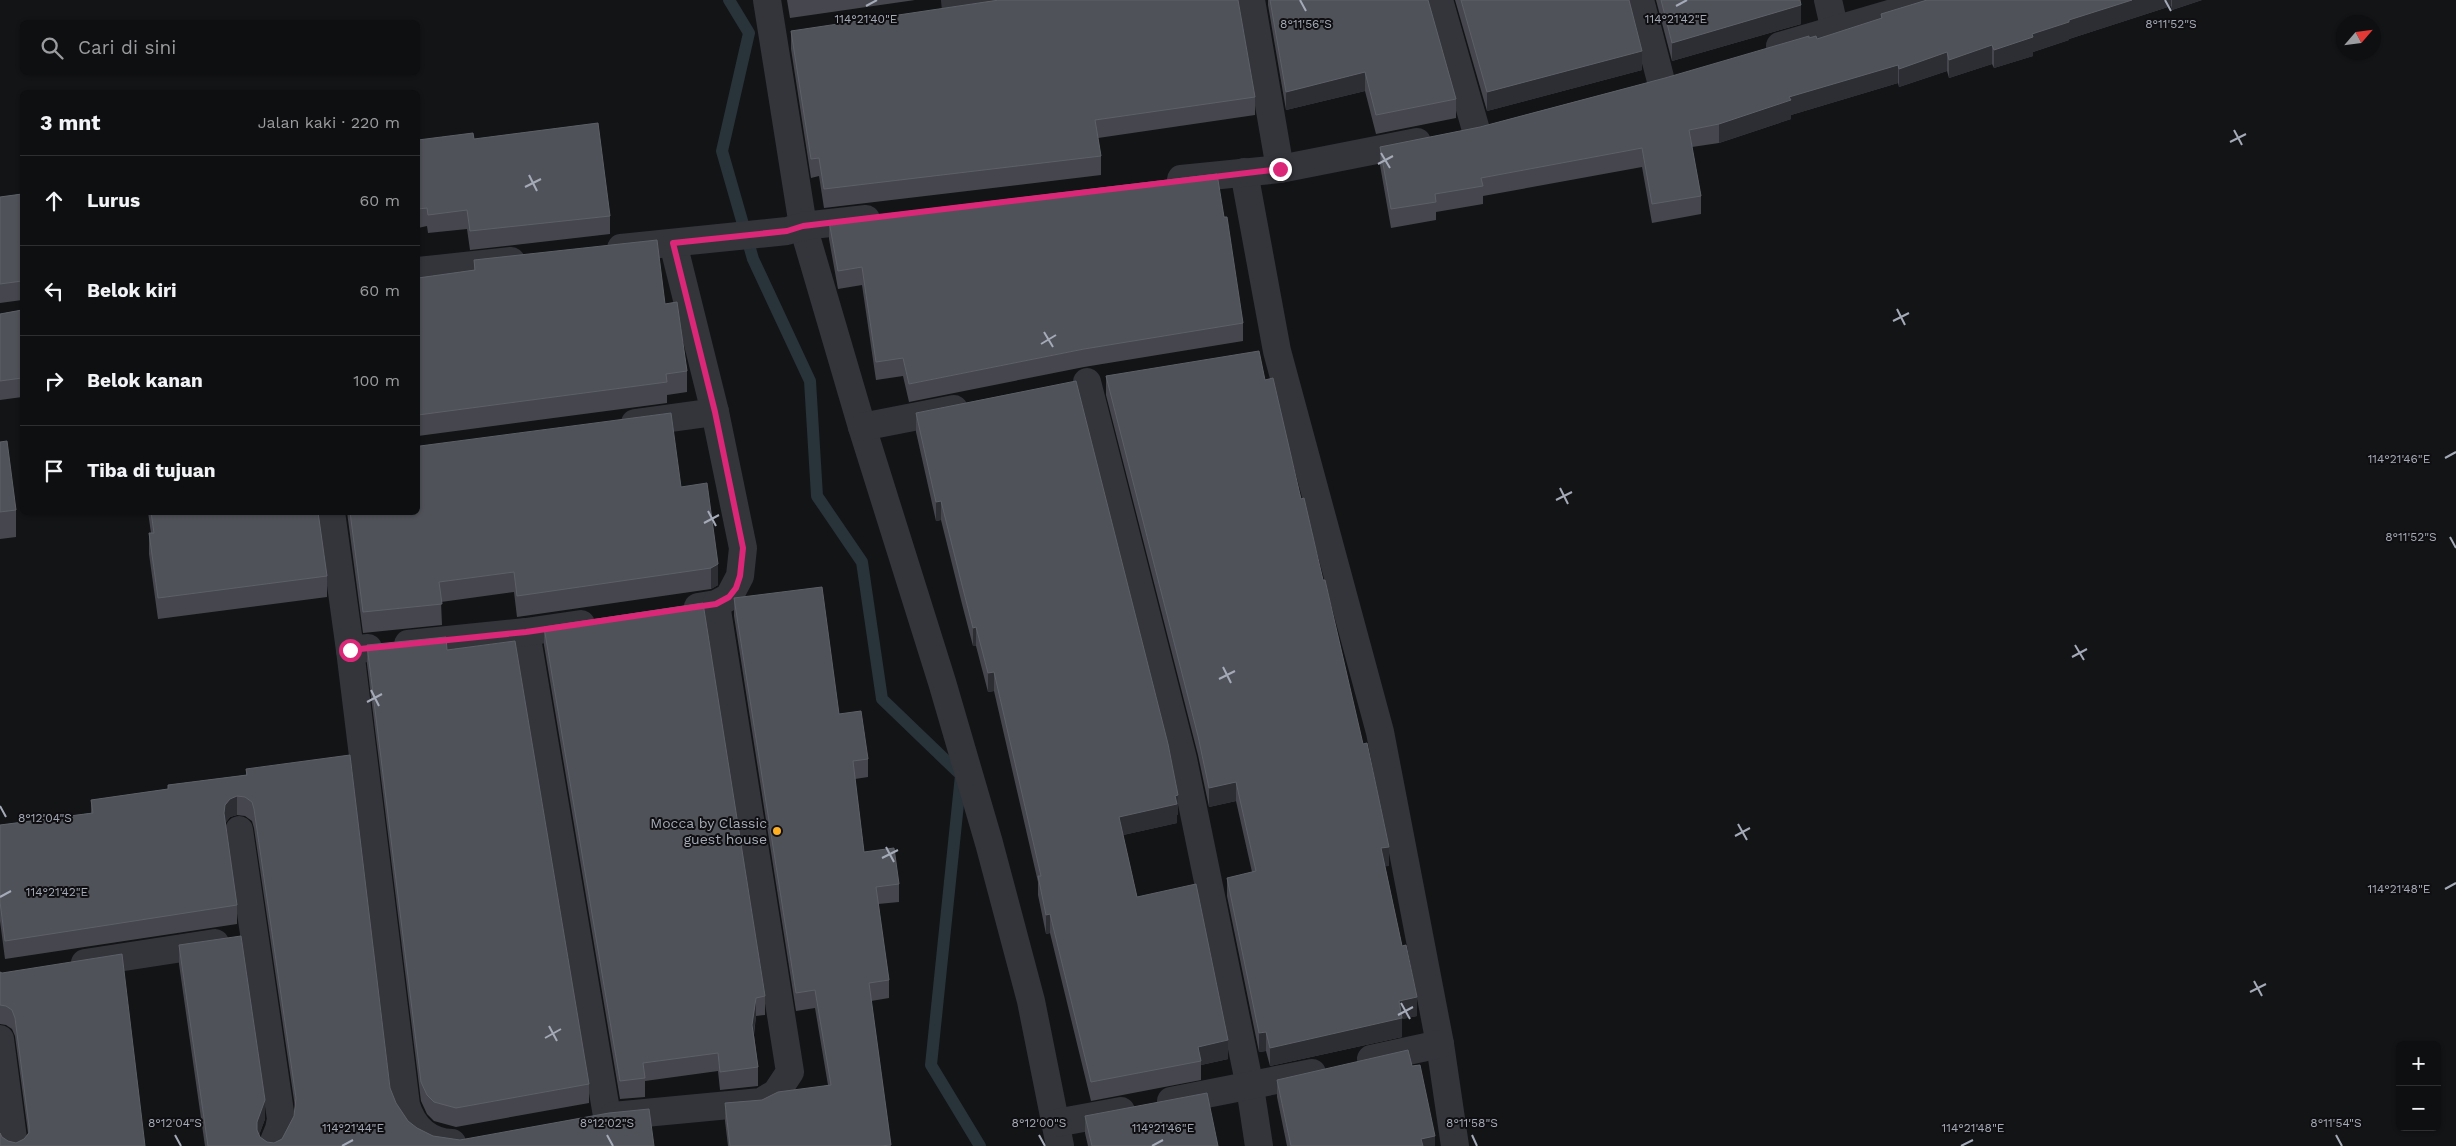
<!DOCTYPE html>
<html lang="id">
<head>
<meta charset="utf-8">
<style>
	body { margin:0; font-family:"Work Sans",sans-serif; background:#1c1d1e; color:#f1f3f6 }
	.controls { position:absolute; right:15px; bottom:15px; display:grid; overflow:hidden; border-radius:8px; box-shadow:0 1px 4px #0004 }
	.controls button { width:45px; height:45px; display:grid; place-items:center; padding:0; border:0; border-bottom:1px solid #2e2f30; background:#0e0f10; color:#f1f3f6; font:25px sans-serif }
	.compass { position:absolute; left:2336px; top:15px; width:45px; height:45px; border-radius:50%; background:#0e0f10; box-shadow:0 1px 4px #0004; rotate:62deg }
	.stop { position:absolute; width:15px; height:15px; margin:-11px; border:4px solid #db2777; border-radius:50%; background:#fff }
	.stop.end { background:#db2777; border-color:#fff; box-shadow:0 1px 5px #0008 }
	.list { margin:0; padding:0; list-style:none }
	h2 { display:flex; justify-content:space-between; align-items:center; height:65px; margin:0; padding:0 20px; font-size:21px }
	h2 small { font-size:16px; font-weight:400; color:#9b9c9f }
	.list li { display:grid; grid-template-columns:32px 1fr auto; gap:15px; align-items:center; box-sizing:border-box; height:90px; padding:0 20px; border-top:1px solid #2e2f30 }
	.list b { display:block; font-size:19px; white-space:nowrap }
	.list em { font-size:16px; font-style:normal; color:#9b9c9f }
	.icon { flex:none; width:28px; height:28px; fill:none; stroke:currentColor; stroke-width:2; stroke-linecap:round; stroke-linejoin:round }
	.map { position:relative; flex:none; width:2456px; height:1146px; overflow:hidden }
	.search { position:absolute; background:#0e0f10; box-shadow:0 1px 4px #0004; left:20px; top:20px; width:400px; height:55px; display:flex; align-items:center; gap:12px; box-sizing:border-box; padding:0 18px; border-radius:8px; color:#9b9c9f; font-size:19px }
	.panel { position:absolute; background:#0e0f10; box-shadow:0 1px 4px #0004; left:20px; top:90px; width:400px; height:425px; border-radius:8px }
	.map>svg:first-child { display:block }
</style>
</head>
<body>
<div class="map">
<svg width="2456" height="1146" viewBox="0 0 2456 1146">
	<rect width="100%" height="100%" fill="#131416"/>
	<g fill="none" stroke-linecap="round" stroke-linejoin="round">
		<path stroke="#29333a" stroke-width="12" d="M 729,0 L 749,33 L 722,151 L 753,259 L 810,381 L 817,496 L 862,562 L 882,699 L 961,775 L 931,1065 L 980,1146"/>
		<g stroke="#34353b" stroke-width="28">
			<path d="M 767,0 L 803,226 L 862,427 L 942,682 L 989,843 L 1031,1001 L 1060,1146"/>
			<path d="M 955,0 L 956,10 L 1017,0"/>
			<path d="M 1251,0 L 1280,169"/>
			<path d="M 1439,0 L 1476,130"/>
			<path d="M 1640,0 L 1661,81"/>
			<path d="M 1828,0 L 1835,31"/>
			<path d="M 1780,46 L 1937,0"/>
			<path d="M 1244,172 L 1277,351 L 1380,732 L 1440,1044 L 1455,1146"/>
			<path d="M 1181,179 L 1280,169 L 1417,142"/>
			<path d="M 673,243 L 715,412 L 743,548 L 740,576 L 729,597 L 716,604 L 698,607"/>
			<path d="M 621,248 L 787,231 L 803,226 L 866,219"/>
			<path d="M 418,271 L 511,261"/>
			<path d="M 1087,382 L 1183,759 L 1250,1087 L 1259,1146"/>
			<path d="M 635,423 L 715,412"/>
			<path d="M 862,427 L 954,409"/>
			<path d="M 331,512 L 350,650 L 368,648"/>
			<path d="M 526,632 L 607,1116"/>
			<path d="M 408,644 L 526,632 L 581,624"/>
			<path d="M 350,650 L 406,1105 C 413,1128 428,1142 452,1143"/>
			<path d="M 239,830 L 281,1119 L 279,1129 L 272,1146"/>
			<path d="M 85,963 L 215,943"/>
			<path d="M 0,1039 L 14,1146"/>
			<path d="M 1371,1059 L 1440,1044"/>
			<path d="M 1171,1101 L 1312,1073"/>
			<path d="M 613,1116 L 761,1102 L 776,1093 L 790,1072 L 716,604"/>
			<path d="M 1056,1123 L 1121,1111"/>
		</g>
	</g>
	<g fill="#46474e">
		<path d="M 787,0 L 915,0 L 790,18 Z"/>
		<path d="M 1268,0 L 1428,0 L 1456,99 L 1456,118 L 1376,134 L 1365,91 L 1286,110 L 1268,5 Z"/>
		<path d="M 1455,0 L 1629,0 L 1642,70 L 1487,111 Z"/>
		<path d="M 1656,0 L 1800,0 L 1801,24 L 1672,61 Z"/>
		<path d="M 1927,0 L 2202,0 L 2172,10 L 2171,6 L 2069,39 L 2069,40 L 2033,52 L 2033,56 L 1994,68 L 1992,64 L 1949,78 L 1947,71 L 1899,87 L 1898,83 L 1791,115 L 1791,119 L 1719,143 L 1692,147 L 1701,196 L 1701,214 L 1652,223 L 1642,167 L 1483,196 L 1483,204 L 1436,212 L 1436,220 L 1391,228 L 1380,165 L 1380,147 L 1480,127 L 1665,78 L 1809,38 L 1817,39 L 1881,19 L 1881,14 Z"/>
		<path d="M 791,31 L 1255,97 L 1255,115 L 1098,138 L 1101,156 L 1101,175 L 824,208 L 819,176 L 811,178 L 791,49 Z"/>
		<path d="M 474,139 L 610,216 L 610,234 L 470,250 L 467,229 L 428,233 L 427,226 L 418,228 L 418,140 Z"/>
		<path d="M 22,194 L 22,300 L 0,303 L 0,197 Z"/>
		<path d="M 1224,217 L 1243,323 L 1243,341 L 1084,367 L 909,402 L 903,376 L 876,380 L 862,285 L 838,289 L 829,239 L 829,221 Z"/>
		<path d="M 474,260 L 665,304 L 687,371 L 687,392 L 667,395 L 667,403 L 418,436 L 418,278 L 474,270 Z"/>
		<path d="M 22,310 L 22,397 L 0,400 L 0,314 Z"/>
		<path d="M 1106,376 L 1265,380 L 1301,499 L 1389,866 L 1385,866 L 1417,1016 L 1402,1019 L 1402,1037 L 1270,1066 L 1266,1051 L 1259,1052 L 1227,896 L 1227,878 L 1252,872 L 1236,801 L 1209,807 L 1198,755 L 1106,395 Z"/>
		<path d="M 916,413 L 1178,814 L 1177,815 L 1177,823 L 1123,835 L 1137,897 L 1228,1059 L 1201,1065 L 1201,1080 L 1091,1101 L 1050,933 L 1046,934 L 1038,895 L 1038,882 L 994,691 L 988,692 L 976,646 L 973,646 L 962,604 L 941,520 L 936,521 L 916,432 Z"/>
		<path d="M 0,442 L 16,510 L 16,537 L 0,539 Z"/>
		<path d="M 681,487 L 718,585 L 711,589 L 517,617 L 514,592 L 441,602 L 442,625 L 363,633 L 347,512 L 418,512 Z"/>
		<path d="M 148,512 L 318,512 L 327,576 L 327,597 L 158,619 L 149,554 L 149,533 L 151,533 Z"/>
		<path d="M 734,598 L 839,714 L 868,759 L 868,777 L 855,779 L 864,852 L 899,884 L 899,902 L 878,904 L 889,980 L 889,998 L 871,1001 L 891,1146 L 728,1146 L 725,1121 L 725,1103 L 762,1100 L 828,1085 L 815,1008 L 796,1011 L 734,616 Z"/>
		<path d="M 544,627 L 765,996 L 765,1015 L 756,1016 L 754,1035 L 758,1067 L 758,1086 L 720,1090 L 718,1071 L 645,1081 L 645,1097 L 620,1099 L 544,645 Z"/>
		<path d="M 367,645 L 447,650 L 589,1084 L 589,1103 L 456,1127 L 434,1121 L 427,1114 L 421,1101 L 367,664 Z"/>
		<path d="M 246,769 L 390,1088 L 396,1103 L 408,1121 L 417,1128 L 433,1136 L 460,1140 L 654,1146 L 205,1146 L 179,964 L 179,945 L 265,1119 L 259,1135 L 260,1137 L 267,1142 L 274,1143 L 282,1139 L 294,1116 L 295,1107 L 254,828 L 252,821 L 245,816 L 237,815 L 230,817 L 225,823 L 237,905 L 237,924 L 5,959 L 0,921 L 0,825 L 91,813 L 91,800 L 168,789 L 168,785 L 246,775 Z"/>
		<path d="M 0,972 L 145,1146 L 0,1146 L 2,1137 L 8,1141 L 16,1143 L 24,1139 L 28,1133 L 15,1036 L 12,1029 L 6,1025 L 0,1024 Z"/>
		<path d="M 1412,1066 L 1435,1146 L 1287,1146 L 1277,1097 L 1277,1080 Z"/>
		<path d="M 1085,1116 L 1218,1146 L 1088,1146 L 1085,1133 Z"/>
	</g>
	<g fill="#2d2e33">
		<path d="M 2132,0 L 2171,0 L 2171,6 L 2069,39 L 2069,40 L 2033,52 L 2033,56 L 1994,68 L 1994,50 L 2032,34 L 2069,20 Z"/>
		<path d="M 2172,0 L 2202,0 L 2172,10 Z"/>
		<path d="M 1801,5 L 1801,24 L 1672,61 L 1672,43 Z"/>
		<path d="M 1992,45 L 1992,64 L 1949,78 L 1949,60 Z"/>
		<path d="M 1642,51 L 1642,70 L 1487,111 L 1487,92 Z"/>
		<path d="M 1947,52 L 1947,71 L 1899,87 L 1899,69 Z"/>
		<path d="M 1898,65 L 1898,83 L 1791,115 L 1791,119 L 1719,143 L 1719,124 L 1789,97 Z"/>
		<path d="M 1365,72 L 1365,91 L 1286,110 L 1286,92 Z"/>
		<path d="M 941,501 L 941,520 L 936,521 L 936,502 Z"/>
		<path d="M 718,564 L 718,585 L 711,589 L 711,568 Z"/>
		<path d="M 976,627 L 976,646 L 973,646 L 973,628 Z"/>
		<path d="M 994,672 L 994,691 L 988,692 L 988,673 Z"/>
		<path d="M 1236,782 L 1236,801 L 1209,807 L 1209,788 Z"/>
		<path d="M 1178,795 L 1178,814 L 1177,815 L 1177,823 L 1119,836 L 1119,817 Z"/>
		<path d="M 237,796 L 237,815 L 230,817 L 225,824 L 224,813 L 225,805 L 230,799 Z"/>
		<path d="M 1389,847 L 1389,866 L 1381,867 L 1381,848 Z"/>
		<path d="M 1050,914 L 1050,933 L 1046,934 L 1046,915 Z"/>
		<path d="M 1417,997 L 1417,1016 L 1402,1019 L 1402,1037 L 1270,1066 L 1270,1048 L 1399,1001 Z"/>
		<path d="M 756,998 L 756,1016 L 752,1044 L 752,1025 Z"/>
		<path d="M 1266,1032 L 1266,1051 L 1259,1052 L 1259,1033 Z"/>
		<path d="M 1228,1040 L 1228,1059 L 1201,1065 L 1201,1061 L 1198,1047 Z"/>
		<path d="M 265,1100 L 265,1119 L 257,1141 L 257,1122 Z"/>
		<path d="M 1435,1136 L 1435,1146 L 1421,1146 L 1421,1139 Z"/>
	</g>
	<g fill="#505259" stroke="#5d6068">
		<path d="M 999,0 L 1238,0 L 1255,97 L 1095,120 L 1101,156 L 824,189 L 819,158 L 811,159 L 791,31 Z"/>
		<path d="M 1270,0 L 1428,0 L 1456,99 L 1376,115 L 1365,72 L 1286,92 Z"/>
		<path d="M 1461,0 L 1629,0 L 1642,51 L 1487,92 Z"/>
		<path d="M 1661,0 L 1800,0 L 1801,5 L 1672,43 Z"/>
		<path d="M 1927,0 L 2132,0 L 2069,20 L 2069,22 L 2032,34 L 2033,37 L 1994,50 L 1992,45 L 1949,60 L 1947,52 L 1899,69 L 1898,65 L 1789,97 L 1791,100 L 1719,124 L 1689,130 L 1701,196 L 1652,204 L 1642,148 L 1481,178 L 1483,186 L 1435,194 L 1436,202 L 1391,209 L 1380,147 L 1480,127 L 1665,78 L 1809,36 L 1809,38 L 1816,36 L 1817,39 L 1882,18 L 1881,14 Z"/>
		<path d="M 598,123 L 610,216 L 470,231 L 467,210 L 428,215 L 427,208 L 418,209 L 418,140 L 473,133 L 474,139 Z"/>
		<path d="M 1217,174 L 1224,217 L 1227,217 L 1243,323 L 1084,349 L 909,384 L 903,358 L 876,362 L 862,267 L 838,271 L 829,221 Z"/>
		<path d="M 22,194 L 22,281 L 0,284 L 0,197 Z"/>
		<path d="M 657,240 L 665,304 L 677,302 L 687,371 L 666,374 L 667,382 L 418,415 L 418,278 L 475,270 L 474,260 Z"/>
		<path d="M 22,310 L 22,378 L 0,381 L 0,314 Z"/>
		<path d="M 1259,351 L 1265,380 L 1273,378 L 1301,499 L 1304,498 L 1323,580 L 1325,580 L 1363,744 L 1367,743 L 1389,847 L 1381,848 L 1402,946 L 1406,945 L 1417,997 L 1399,1001 L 1402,1018 L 1270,1048 L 1266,1032 L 1259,1033 L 1227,878 L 1256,871 L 1236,782 L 1209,788 L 1198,736 L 1106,376 Z"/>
		<path d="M 1076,381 L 1168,744 L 1178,795 L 1175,796 L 1177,804 L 1119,817 L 1137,897 L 1196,884 L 1228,1040 L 1198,1047 L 1201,1061 L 1091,1082 L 1050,914 L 1046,915 L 1038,876 L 1041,876 L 994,672 L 988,673 L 976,627 L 973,628 L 962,585 L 941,501 L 936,502 L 916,413 Z"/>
		<path d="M 671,413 L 681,487 L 707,483 L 718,564 L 711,568 L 517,596 L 514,572 L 439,582 L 442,604 L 363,612 L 350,512 L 418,512 L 418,446 L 420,446 Z"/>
		<path d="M 7,441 L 16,510 L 0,512 L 0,442 Z"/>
		<path d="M 151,512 L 318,512 L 327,576 L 158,598 L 149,533 L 154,533 Z"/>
		<path d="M 822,587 L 839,714 L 861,711 L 868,759 L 853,761 L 864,852 L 894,848 L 899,884 L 876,887 L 889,980 L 869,983 L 891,1145 L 880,1146 L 730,1146 L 725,1103 L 762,1100 L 778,1092 L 831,1085 L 815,990 L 796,993 L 734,598 Z"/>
		<path d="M 703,603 L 765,996 L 756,998 L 752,1025 L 758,1067 L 720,1072 L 718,1053 L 643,1063 L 645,1078 L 620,1081 L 544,627 Z"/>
		<path d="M 446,637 L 447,650 L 515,641 L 589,1084 L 456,1108 L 434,1102 L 427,1095 L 421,1082 L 367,645 Z"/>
		<path d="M 350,755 L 390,1088 L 396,1103 L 408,1121 L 417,1128 L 433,1136 L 460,1140 L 609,1113 L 649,1109 L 654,1146 L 208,1146 L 179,945 L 241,936 L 265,1100 L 257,1122 L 257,1130 L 260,1137 L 267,1142 L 274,1143 L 282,1139 L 294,1116 L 296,1098 L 254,809 L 252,802 L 245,797 L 237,796 L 230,799 L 225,805 L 224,813 L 237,905 L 5,941 L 0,902 L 0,825 L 93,813 L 91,800 L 168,789 L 168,785 L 247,775 L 246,769 Z"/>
		<path d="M 122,954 L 145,1146 L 0,1146 L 0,1133 L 2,1137 L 8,1141 L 16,1143 L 24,1139 L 29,1133 L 29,1126 L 15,1018 L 12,1010 L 6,1006 L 0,1005 L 0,972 L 2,973 Z"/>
		<path d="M 1408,1050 L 1412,1066 L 1420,1065 L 1435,1136 L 1421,1139 L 1423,1146 L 1291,1146 L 1277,1080 Z"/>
		<path d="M 1207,1093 L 1218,1146 L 1092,1146 L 1085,1116 Z"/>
	</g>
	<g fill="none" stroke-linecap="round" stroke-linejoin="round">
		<path stroke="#db2777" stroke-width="6" d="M 350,650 L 526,632 L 716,604 L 729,597 L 736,588 L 740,576 L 743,548 L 715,412 L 673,243 L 787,231 L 803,226 L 1280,169"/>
	</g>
	<path fill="none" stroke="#a4aab7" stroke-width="2" d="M 1300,0 L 1306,11M 2165,0 L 2171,11M 866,6 L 877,0M 1676,6 L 1687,0M 2234,130 L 2242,145M 2230,142 L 2246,134M 1381,153 L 1390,168M 1378,164 L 1393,156M 529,175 L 537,191M 525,187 L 541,179M 1897,309 L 1905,325M 1893,321 L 1909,313M 1044,332 L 1053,347M 1041,344 L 1056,335M 2445,458 L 2456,452M 1560,488 L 1568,504M 1556,500 L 1572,492M 708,511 L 716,526M 704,523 L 719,515M 2450,537 L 2456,548M 2075,645 L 2084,660M 2072,657 L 2087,649M 1223,667 L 1231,683M 1219,679 L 1235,671M 371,690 L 379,706M 367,702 L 382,694M 0,806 L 6,817M 1738,824 L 1747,840M 1735,836 L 1750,828M 886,847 L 894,862M 882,858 L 898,850M 2445,889 L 2456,883M 0,897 L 11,891M 2254,981 L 2262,996M 2250,992 L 2266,984M 1401,1003 L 1410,1019M 1398,1015 L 1413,1007M 549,1026 L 557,1041M 545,1038 L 561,1029M 175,1135 L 181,1146M 607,1135 L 613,1146M 1039,1135 L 1045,1146M 1472,1135 L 1477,1146M 2336,1135 L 2342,1146M 342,1146 L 353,1140M 1152,1146 L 1163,1140M 1961,1146 L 1973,1140"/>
	<circle fill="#ffaf22" stroke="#0f0f11" stroke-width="2" cx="777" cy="831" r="5"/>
	<g text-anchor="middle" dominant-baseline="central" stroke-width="4" stroke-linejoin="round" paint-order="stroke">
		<g font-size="14" fill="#a4aab7" stroke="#0f0f11" text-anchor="end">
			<text x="767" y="823">Mocca by Classic<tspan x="767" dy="16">guest house</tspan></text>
		</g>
	</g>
	<g font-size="12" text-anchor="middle" fill="#a4aab7" stroke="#0f0f11" stroke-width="4" stroke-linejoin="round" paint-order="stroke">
		<text x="866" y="23">114°21'40"E</text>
		<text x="1676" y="23">114°21'42"E</text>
		<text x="1306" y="28">8°11'56"S</text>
		<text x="2171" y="28">8°11'52"S</text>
		<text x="2399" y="463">114°21'46"E</text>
		<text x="2411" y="541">8°11'52"S</text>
		<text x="45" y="822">8°12'04"S</text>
		<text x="2399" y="893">114°21'48"E</text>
		<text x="57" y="896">114°21'42"E</text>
		<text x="175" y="1127">8°12'04"S</text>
		<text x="607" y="1127">8°12'02"S</text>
		<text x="1039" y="1127">8°12'00"S</text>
		<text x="1472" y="1127">8°11'58"S</text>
		<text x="2336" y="1127">8°11'54"S</text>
		<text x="353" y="1132">114°21'44"E</text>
		<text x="1163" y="1132">114°21'46"E</text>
		<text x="1973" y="1132">114°21'48"E</text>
	</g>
</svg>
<div class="controls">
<button>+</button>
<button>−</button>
</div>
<svg class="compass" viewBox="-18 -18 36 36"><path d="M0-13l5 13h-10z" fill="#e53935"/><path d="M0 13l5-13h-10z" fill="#9b9c9f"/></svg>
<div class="stop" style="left:350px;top:650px"></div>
<div class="stop end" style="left:1280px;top:169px"></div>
<div class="search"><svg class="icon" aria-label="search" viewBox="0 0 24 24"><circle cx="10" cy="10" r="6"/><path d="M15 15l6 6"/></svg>Cari di sini</div>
<section class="panel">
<h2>3 mnt<small>Jalan kaki · 220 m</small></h2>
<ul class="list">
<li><svg class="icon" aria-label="ahead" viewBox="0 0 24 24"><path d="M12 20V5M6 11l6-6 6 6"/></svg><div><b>Lurus</b></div><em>60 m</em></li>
<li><svg class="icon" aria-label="left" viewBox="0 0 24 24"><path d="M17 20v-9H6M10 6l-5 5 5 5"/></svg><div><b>Belok kiri</b></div><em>60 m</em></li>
<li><svg class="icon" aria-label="right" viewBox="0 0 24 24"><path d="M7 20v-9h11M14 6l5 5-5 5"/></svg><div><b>Belok kanan</b></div><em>100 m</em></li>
<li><svg class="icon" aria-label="arrive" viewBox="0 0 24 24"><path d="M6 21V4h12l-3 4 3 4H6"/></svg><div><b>Tiba di tujuan</b></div></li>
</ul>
</section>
</div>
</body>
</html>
